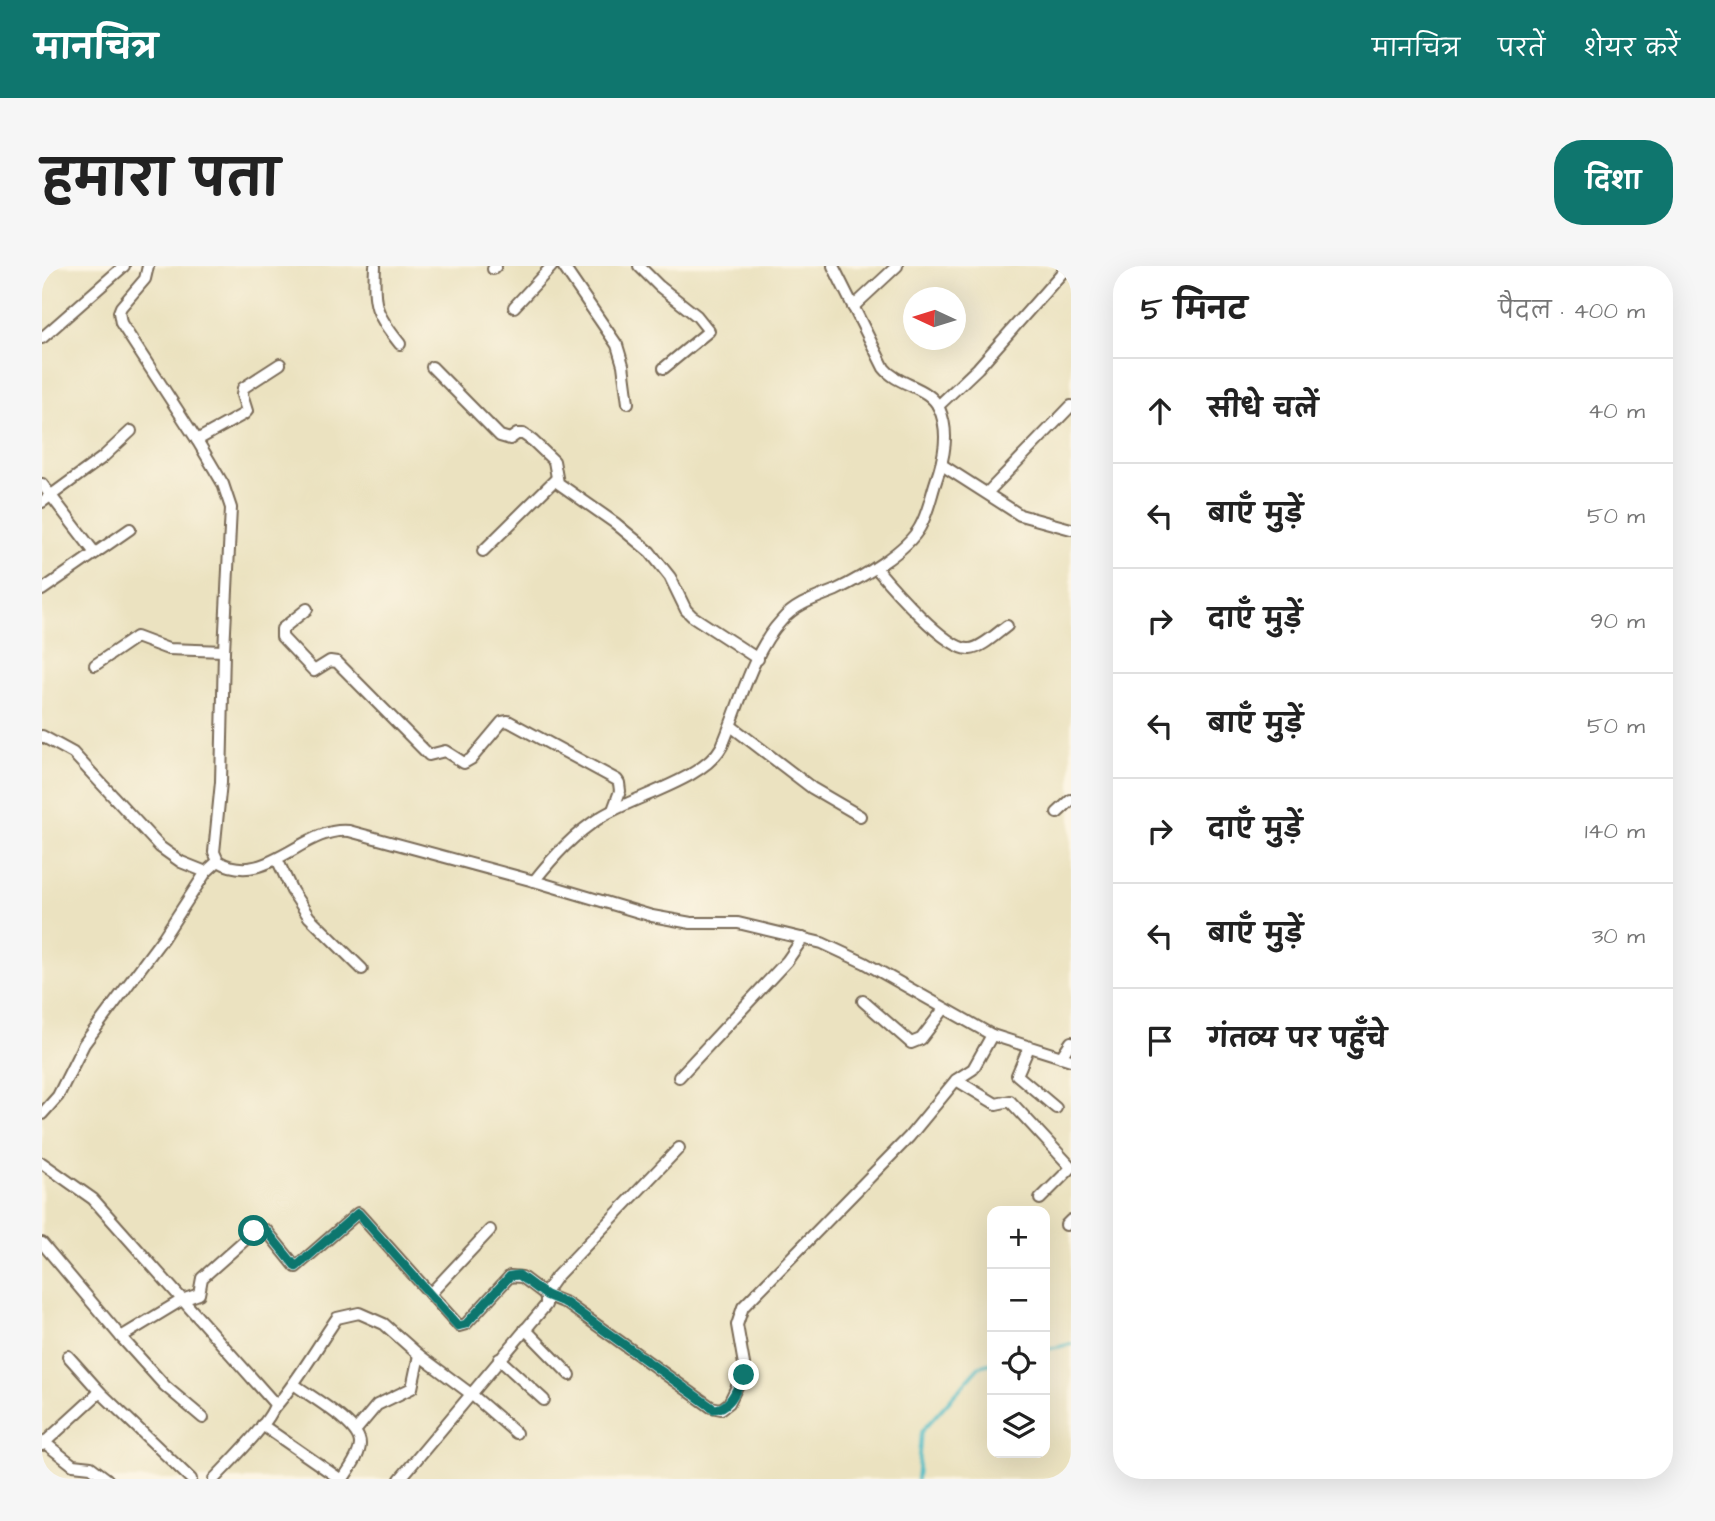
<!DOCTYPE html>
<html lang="hi">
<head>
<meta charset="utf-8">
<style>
	body { margin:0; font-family:"Architects Daughter","Playpen Sans Deva",sans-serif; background:#f6f6f6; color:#222 }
	.controls { position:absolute; right:21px; bottom:21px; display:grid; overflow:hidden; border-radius:14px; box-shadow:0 7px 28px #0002 }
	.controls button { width:63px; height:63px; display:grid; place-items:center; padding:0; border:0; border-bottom:2px solid #e0e0e0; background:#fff; color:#222; font:35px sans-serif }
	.compass { position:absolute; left:861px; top:21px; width:63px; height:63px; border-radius:50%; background:#fff; box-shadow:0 7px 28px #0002; rotate:274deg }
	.stop { position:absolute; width:21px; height:21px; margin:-16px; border:5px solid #0f766e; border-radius:50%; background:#fff }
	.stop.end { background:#0f766e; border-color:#fff; box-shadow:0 2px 7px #0008 }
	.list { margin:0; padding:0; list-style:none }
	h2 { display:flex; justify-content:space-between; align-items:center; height:91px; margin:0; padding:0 28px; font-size:30px }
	h2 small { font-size:23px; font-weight:400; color:#767676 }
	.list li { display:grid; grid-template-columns:46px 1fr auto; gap:21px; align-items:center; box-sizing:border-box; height:105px; padding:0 28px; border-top:2px solid #e0e0e0 }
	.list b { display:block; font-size:26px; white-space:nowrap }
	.list em { font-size:23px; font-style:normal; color:#767676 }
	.icon { flex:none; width:38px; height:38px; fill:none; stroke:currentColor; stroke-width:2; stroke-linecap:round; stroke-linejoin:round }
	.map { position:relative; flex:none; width:1029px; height:1213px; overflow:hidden; border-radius:28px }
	header { display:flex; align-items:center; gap:42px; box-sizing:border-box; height:98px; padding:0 35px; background:#0f766e; color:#fff }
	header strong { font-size:33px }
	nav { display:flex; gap:38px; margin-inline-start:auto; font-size:24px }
	.intro { display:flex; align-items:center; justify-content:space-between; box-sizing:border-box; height:168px; padding:0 42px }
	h1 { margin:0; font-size:49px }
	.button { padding:18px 32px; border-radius:28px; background:#0f766e; color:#fff; font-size:24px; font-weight:700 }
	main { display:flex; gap:42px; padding:0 42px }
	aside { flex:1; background:#fff; border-radius:28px; box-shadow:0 7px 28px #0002 }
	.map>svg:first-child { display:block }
</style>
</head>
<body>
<header>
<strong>मानचित्र</strong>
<nav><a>मानचित्र</a><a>परतें</a><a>शेयर करें</a></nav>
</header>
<div class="intro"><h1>हमारा पता</h1><a class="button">दिशा</a></div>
<main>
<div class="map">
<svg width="1029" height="1213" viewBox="0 0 1029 1213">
	<rect width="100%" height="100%" fill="#fcf5e5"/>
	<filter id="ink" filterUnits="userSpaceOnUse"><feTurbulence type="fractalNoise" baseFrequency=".0143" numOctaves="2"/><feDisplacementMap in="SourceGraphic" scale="14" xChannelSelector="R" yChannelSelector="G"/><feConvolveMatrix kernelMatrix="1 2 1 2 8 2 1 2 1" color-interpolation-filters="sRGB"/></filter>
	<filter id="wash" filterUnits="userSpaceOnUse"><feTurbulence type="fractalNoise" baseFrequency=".00686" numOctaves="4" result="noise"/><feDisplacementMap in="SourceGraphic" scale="28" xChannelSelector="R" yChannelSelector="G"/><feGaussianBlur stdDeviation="1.57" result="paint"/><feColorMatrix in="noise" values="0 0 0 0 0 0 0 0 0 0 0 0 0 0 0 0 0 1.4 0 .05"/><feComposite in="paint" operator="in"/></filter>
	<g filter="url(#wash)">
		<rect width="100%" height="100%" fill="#ebe2c0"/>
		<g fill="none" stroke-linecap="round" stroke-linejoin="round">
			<g stroke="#4ebcc6" stroke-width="3.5">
				<path d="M 1003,1084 L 1029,1078"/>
				<path d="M 875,1213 L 879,1166 L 938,1100 L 950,1097"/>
			</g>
		</g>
	</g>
	<g filter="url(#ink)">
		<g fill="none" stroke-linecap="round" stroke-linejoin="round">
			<g stroke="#796a57" stroke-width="14">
				<g id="minor">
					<path d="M 106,0 L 103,13 L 79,41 L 77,46 L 79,57 L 155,174 L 181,218 L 189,242 L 182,385 L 179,516 L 172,586 L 176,595 C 224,623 261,560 307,565 L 492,615 L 610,650 L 649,657 L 696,657 L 780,677 L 823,697 L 950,769 L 1029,794"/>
					<path d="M 333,0 C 331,40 333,47 358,78"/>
					<path d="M 521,0 L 575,79 L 581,99 L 586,137"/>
					<path d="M 597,0 L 617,20 L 655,50 L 667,65 L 622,102"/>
					<path d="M 451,3 L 454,0"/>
					<path d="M 472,41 L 510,0"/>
					<path d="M 811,41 L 855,0"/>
					<path d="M 0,72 L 82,0"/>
					<path d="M 390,101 L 458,170 L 468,173 L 475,168 L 481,168 L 491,175 L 512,195 L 516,217 L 573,257 L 608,286 L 628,311 L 644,344 L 650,350 L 716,393"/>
					<path d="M 896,140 L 936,102 L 1026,0"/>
					<path d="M 155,174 L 202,148 L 205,145 L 200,129 L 201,122 L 238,98"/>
					<path d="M 900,199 L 978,249 L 1029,263"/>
					<path d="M 0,218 L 53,287"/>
					<path d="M 945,227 L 1029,140"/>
					<path d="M 0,236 L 60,192 L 89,165"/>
					<path d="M 441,285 L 514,213"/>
					<path d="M 834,302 C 849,320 905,385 928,383 C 940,382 955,367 965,360"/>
					<path d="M 0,324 L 88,263"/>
					<path d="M 265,343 L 240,363 L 240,371 L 272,405 L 288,395 L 295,396 L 387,489 L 403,485 L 422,497 L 429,493 L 460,456 L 466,455 L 575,514 L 577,517 L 578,525 L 571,544"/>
					<path d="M 53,399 L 94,371 L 126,383 L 182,385"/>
					<path d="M 689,460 L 770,522 L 818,550"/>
					<path d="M 0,470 L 31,487 L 118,581 L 139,596 L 164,606"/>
					<path d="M 1015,547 L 1029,534"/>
					<path d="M 235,593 L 250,625 L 267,651 L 320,703"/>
					<path d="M 492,615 C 512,590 532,568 559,551 C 592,530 662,514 680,480 C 697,441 710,386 739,355 C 753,338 774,332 794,324 C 819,312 865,285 878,261 C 886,247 889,230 894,215 C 902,192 908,166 897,142 C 887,120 856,120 842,102 L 791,0"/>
					<path d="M 821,735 L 869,777 L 879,773 L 902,743"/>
					<path d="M 987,781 L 975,809 L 1014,842"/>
					<path d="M 1019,791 L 1029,776"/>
					<path d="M 637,811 L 745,695 L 761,672"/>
					<path d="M 914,814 L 954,838 L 968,835 L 1029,901"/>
					<path d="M 0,848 L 16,830 L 42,778 L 121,672 L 164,606 L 176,595"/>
					<path d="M 0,897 L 51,933 L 233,1138 C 230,1155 186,1198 172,1213"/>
					<path d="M 998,933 L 1029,902"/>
					<path d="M 1024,959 L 1029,954"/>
					<path d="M 0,977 L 79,1071 L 140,1034 L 157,1028 L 160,1012 L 214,964 L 224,964 L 254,1001 L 316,947 L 417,1060 L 424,1058 L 468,1010 L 480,1011 L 504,1029 L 504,1039 L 358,1213"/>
					<path d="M 388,1028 L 448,964"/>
					<path d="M 502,1028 L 514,1011 L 637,882"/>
					<path d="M 504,1029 L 524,1037 L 669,1141 L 679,1143 L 687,1137 L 703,1104 L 695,1059 L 701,1041 L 867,871 L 914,814 L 931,803 L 950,769"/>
					<path d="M 483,1063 L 528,1109"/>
					<path d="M 79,1071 L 123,1120 L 161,1152"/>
					<path d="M 377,1089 L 429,1128 L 474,1167"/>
					<path d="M 26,1090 L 58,1126 L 149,1213"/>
					<path d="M 457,1093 L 502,1134"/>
					<path d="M 253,1119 C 269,1131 318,1158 318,1178 C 318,1190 307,1203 301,1213"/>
					<path d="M 233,1141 C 257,1114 274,1082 295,1052 L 317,1047 L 342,1058 L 377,1089 L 370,1122 L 335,1139 L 314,1164"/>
					<path d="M 220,1159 L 298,1213"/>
					<path d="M 3,1177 L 31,1199 L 49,1201 L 65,1213"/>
					<path d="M 0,1179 L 58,1126"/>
				</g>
			</g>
			<use href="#minor" stroke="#fff" stroke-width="10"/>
		</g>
	</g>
	<g fill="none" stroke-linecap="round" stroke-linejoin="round" filter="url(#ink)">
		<path stroke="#0f766e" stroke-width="9" d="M 212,965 L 216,963 L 224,964 L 254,1001 L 316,947 L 416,1060 L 424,1058 L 468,1010 L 477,1009 L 504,1029 L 524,1037 L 672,1143 C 689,1143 695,1121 702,1109"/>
	</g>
</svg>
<div class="controls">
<button>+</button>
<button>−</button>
<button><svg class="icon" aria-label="locate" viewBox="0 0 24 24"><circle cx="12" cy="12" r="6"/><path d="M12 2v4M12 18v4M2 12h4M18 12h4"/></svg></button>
<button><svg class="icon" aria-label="layers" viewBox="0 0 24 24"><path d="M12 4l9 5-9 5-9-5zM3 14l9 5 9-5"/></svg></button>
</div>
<svg class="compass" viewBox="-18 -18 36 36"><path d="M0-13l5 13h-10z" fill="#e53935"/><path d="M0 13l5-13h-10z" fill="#767676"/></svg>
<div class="stop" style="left:212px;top:965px"></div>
<div class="stop end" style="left:702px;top:1109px"></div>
</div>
<aside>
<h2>5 मिनट<small>पैदल · 400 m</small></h2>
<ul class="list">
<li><svg class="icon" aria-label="ahead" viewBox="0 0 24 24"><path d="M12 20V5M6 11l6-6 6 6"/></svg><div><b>सीधे चलें</b></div><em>40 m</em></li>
<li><svg class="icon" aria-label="left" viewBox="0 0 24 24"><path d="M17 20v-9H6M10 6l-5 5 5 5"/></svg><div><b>बाएँ मुड़ें</b></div><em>50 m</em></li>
<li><svg class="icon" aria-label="right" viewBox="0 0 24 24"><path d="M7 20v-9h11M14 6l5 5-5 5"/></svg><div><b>दाएँ मुड़ें</b></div><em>90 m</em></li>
<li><svg class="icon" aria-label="left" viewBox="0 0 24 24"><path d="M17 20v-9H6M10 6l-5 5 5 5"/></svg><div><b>बाएँ मुड़ें</b></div><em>50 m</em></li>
<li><svg class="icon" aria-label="right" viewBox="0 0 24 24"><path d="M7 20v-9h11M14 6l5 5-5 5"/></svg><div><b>दाएँ मुड़ें</b></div><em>140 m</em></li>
<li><svg class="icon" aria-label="left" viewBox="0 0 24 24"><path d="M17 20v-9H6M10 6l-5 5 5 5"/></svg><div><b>बाएँ मुड़ें</b></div><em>30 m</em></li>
<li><svg class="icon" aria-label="arrive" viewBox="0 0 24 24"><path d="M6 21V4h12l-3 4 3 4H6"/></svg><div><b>गंतव्य पर पहुँचे</b></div></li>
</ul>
</aside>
</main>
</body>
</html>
